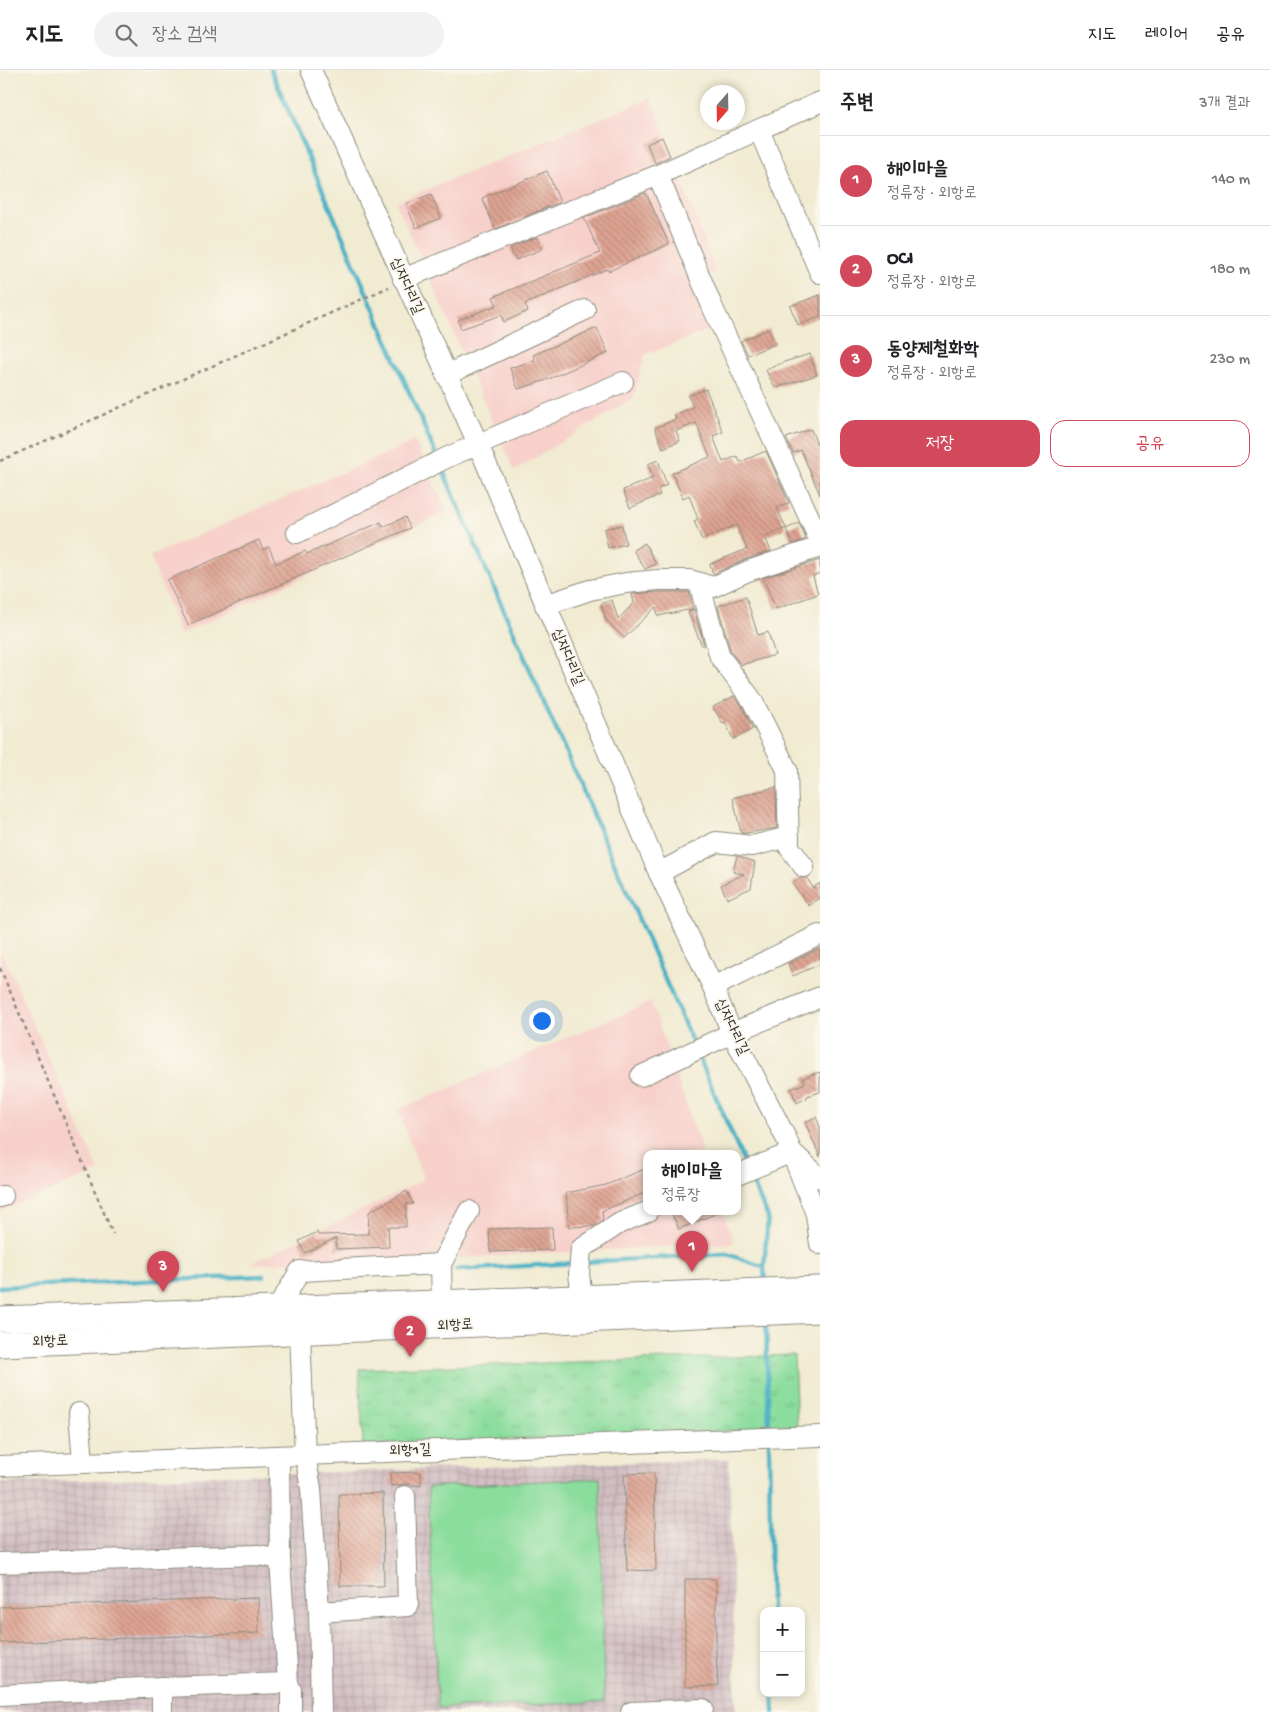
<!DOCTYPE html>
<html lang="ko">
<head>
<meta charset="utf-8">
<style>
	body { margin:0; font-family:"Gochi Hand","Poor Story",sans-serif; background:#f2f2f2; color:#202124 }
	.controls { position:absolute; right:15px; bottom:15px; display:grid; overflow:hidden; border-radius:10px; box-shadow:0 2px 8px #0003 }
	.controls button { width:45px; height:45px; display:grid; place-items:center; padding:0; border:0; border-bottom:1px solid #e0e0e0; background:#fff; color:#202124; font:25px sans-serif }
	.compass { position:absolute; left:700px; top:15px; width:45px; height:45px; border-radius:50%; background:#fff; box-shadow:0 2px 8px #0003; rotate:200deg }
	.you { position:absolute; left:541px; top:950px; width:18px; height:18px; margin:-12px; border:4px solid #fff; border-radius:50%; background:#1a73e8; box-shadow:0 0 0 8px #1a73e833 }
	.badge { display:grid; place-items:center; width:32px; height:32px; border-radius:50%; background:#d1495b; color:#fff; font-size:16px; font-weight:700 }
	.pin { position:absolute; translate:-50% -41px; filter:drop-shadow(0 1px 2px #0008) }
	.pin::after { content:''; position:absolute; top:26px; width:18px; height:15px; background:inherit; clip-path:polygon(0 0,100% 0,50% 100%) }
	.popup { position:absolute; left:643px; top:1080px; width:98px; height:65px; box-sizing:border-box; display:grid; place-content:center; border-radius:10px; background:#fff; filter:drop-shadow(0 1px 4px #0005); font-size:16px; white-space:nowrap; color:#757577 }
	.popup b { font-size:19px; color:#202124 }
	.popup::after { content:''; position:absolute; left:50%; top:100%; margin-left:-10px; border:10px solid transparent; border-top-color:#fff }
	.list { margin:0; padding:0; list-style:none }
	h2 { display:flex; justify-content:space-between; align-items:center; height:65px; margin:0; padding:0 20px; font-size:21px }
	h2 small { font-size:16px; font-weight:400; color:#757577 }
	.list li { display:grid; grid-template-columns:32px 1fr auto; gap:15px; align-items:center; box-sizing:border-box; height:90px; padding:0 20px; border-top:1px solid #e0e0e0 }
	.list b { display:block; font-size:19px; white-space:nowrap }
	.list p { margin:0; font-size:16px; white-space:nowrap; color:#757577 }
	.list em { font-size:16px; font-style:normal; color:#757577 }
	.actions { display:flex; gap:10px; padding:15px 20px }
	.actions a { flex:1; padding:11px 0; border:1px solid #d1495b; border-radius:15px; text-align:center; font-size:18px; color:#d1495b }
	.actions .main { background:#d1495b; color:#fff }
	.icon { flex:none; width:28px; height:28px; fill:none; stroke:currentColor; stroke-width:2; stroke-linecap:round; stroke-linejoin:round }
	.map { position:relative; flex:none; width:820px; height:1642px; overflow:hidden }
	header { display:flex; align-items:center; gap:30px; box-sizing:border-box; height:70px; padding:0 25px; background:#fff; border-bottom:1px solid #e0e0e0 }
	header strong { font-size:24px }
	nav { display:flex; gap:28px; margin-inline-start:auto; font-size:18px }
	.search { width:350px; height:45px; background:#f2f2f2; display:flex; align-items:center; gap:12px; box-sizing:border-box; padding:0 18px; border-radius:28px; color:#757577; font-size:19px }
	main { display:flex }
	aside { flex:1; background:#fff }
	.map>svg:first-child { display:block }
</style>
</head>
<body>
<header>
<strong>지도</strong>
<div class="search"><svg class="icon" aria-label="search" viewBox="0 0 24 24"><circle cx="10" cy="10" r="6"/><path d="M15 15l6 6"/></svg>장소 검색</div>
<nav><a>지도</a><a>레이어</a><a>공유</a></nav>
</header>
<main>
<div class="map">
<svg width="820" height="1642" viewBox="0 0 820 1642">
	<defs>
		<pattern id="industrial-grid" width="8" height="8" patternUnits="userSpaceOnUse" patternTransform="scale(1.25)"><rect width="8" height="8" fill="#d2bec2"/><path d="M0 4h8M4 0v8" fill="none" stroke="#b4a3a7"/></pattern>
		<pattern id="grass-tufts" width="24" height="20" patternUnits="userSpaceOnUse" patternTransform="scale(1.25)"><rect width="24" height="20" fill="#8bdd9d"/><path d="M3 7l-1-3M5 7V3M7 7l1-3M15 17l-1-3M17 17v-4M19 17l1-3" fill="none" stroke="#78be87"/></pattern>
		<pattern id="building-back-hatch" width="6" height="6" patternUnits="userSpaceOnUse" patternTransform="scale(1.25)"><rect width="6" height="6" fill="#dfa493"/><path d="M-1 5l2 2M0 0l6 6M5-1l2 2" fill="none" stroke="#b58678"/></pattern>
	</defs>
	<rect width="100%" height="100%" fill="#fbf7ec"/>
	<filter id="ink" filterUnits="userSpaceOnUse"><feTurbulence type="fractalNoise" baseFrequency=".02" numOctaves="2"/><feDisplacementMap in="SourceGraphic" scale="10" xChannelSelector="R" yChannelSelector="G"/><feConvolveMatrix kernelMatrix="1 2 1 2 8 2 1 2 1" color-interpolation-filters="sRGB"/></filter>
	<filter id="wash" filterUnits="userSpaceOnUse"><feTurbulence type="fractalNoise" baseFrequency=".0096" numOctaves="4" result="noise"/><feDisplacementMap in="SourceGraphic" scale="20" xChannelSelector="R" yChannelSelector="G"/><feGaussianBlur stdDeviation="1.12" result="paint"/><feColorMatrix in="noise" values="0 0 0 0 0 0 0 0 0 0 0 0 0 0 0 0 0 1.4 0 .05"/><feComposite in="paint" operator="in"/></filter>
	<g filter="url(#wash)">
		<rect width="100%" height="100%" fill="#f1ebd2"/>
		<g fill="#f7d0ca">
			<path d="M 651,28 L 716,202 L 691,215 L 708,260 L 645,285 L 633,328 L 514,401 L 396,132 Z"/>
			<path d="M 415,371 L 447,442 L 180,564 L 150,486 Z"/>
			<path d="M 2,883 L 99,1101 L 0,1141 L 0,884 Z"/>
			<path d="M 651,932 L 703,1083 L 647,1083 L 647,1141 L 723,1141 L 734,1173 L 458,1188 L 249,1194 L 424,1110 L 398,1040 Z"/>
		</g>
		<path fill="url(#industrial-grid)" d="M 729,1389 L 736,1642 L 0,1642 L 0,1413 Z"/>
		<path fill="url(#grass-tufts)" stroke="#5b8464" d="M 794,1285 L 797,1358 L 363,1375 L 359,1299 Z"/>
		<path fill="#8bdd9d" stroke="#5b8464" d="M 600,1408 L 604,1632 L 438,1638 L 428,1417 Z"/>
		<g fill="none" stroke-linecap="round" stroke-linejoin="round">
			<g stroke="#46b1c4" stroke-width="4.5">
				<path d="M 271,0 L 437,387"/>
				<path d="M 441,396 L 694,976"/>
				<path d="M 698,985 L 745,1095"/>
				<path d="M 749,1105 L 768,1147 L 764,1197 L 765,1213"/>
				<path d="M 585,1192 L 727,1184 L 764,1197"/>
				<path d="M 456,1200 L 574,1193"/>
				<path d="M 0,1217 L 263,1206"/>
				<path d="M 766,1250 L 769,1362"/>
				<path d="M 769,1373 L 771,1541"/>
				<path d="M 773,1623 L 774,1642"/>
			</g>
		</g>
		<g id="blocks">
			<g fill="url(#building-back-hatch)">
				<path d="M 662,67 L 670,86 L 655,93 L 647,74 Z"/>
				<path d="M 547,101 L 560,132 L 495,159 L 482,128 Z"/>
				<path d="M 646,123 L 669,174 L 609,201 L 607,199 L 525,234 L 528,241 L 504,252 L 501,245 L 461,259 L 458,250 L 497,235 L 493,227 L 600,183 L 584,148 Z"/>
				<path d="M 431,124 L 441,148 L 416,158 L 406,134 Z"/>
				<path d="M 537,167 L 542,179 L 516,190 L 510,178 Z"/>
				<path d="M 820,225 L 820,247 L 798,255 L 790,236 Z"/>
				<path d="M 597,258 L 608,283 L 544,311 L 518,319 L 510,298 L 535,290 L 533,285 Z"/>
				<path d="M 769,259 L 775,274 L 748,285 L 741,271 Z"/>
				<path d="M 810,284 L 817,305 L 775,318 L 766,300 L 784,292 Z"/>
				<path d="M 706,319 L 723,362 L 713,366 L 723,392 L 737,386 L 740,392 L 766,381 L 789,433 L 777,438 L 786,458 L 765,467 L 771,481 L 744,490 L 713,504 L 710,494 L 747,479 L 736,455 L 702,470 L 694,451 L 698,449 L 689,425 L 683,428 L 672,403 L 710,387 L 696,353 L 676,361 L 680,371 L 663,378 L 655,358 L 676,349 L 674,345 L 693,337 L 688,326 Z"/>
				<path d="M 811,359 L 820,383 L 820,425 L 801,380 L 793,383 L 786,368 Z"/>
				<path d="M 658,390 L 667,415 L 658,419 L 660,425 L 630,438 L 623,420 L 653,408 L 648,394 Z"/>
				<path d="M 405,447 L 410,458 L 188,555 L 167,510 L 259,470 L 263,480 L 269,477 L 276,494 L 305,481 L 307,484 L 381,452 L 383,457 Z"/>
				<path d="M 799,453 L 806,469 L 793,474 L 786,459 Z"/>
				<path d="M 622,455 L 626,474 L 608,478 L 604,459 Z"/>
				<path d="M 645,473 L 656,494 L 645,499 L 633,480 Z"/>
				<path d="M 820,490 L 820,503 L 813,506 L 818,524 L 776,539 L 763,508 Z"/>
				<path d="M 659,522 L 689,522 L 693,539 L 658,546 L 656,537 L 624,568 L 606,550 L 601,534 L 612,530 L 618,549 L 634,533 L 632,524 Z"/>
				<path d="M 746,527 L 758,565 L 768,562 L 775,585 L 741,595 L 731,582 L 718,536 Z"/>
				<path d="M 694,539 L 704,575 L 702,576 L 688,542 Z"/>
				<path d="M 734,626 L 742,636 L 753,659 L 733,669 L 725,652 L 723,654 L 713,637 Z"/>
				<path d="M 776,717 L 777,758 L 746,763 L 741,763 L 733,728 Z"/>
				<path d="M 737,786 L 755,792 L 751,818 L 727,829 L 721,815 L 744,804 L 733,802 Z"/>
				<path d="M 800,808 L 807,808 L 813,818 L 820,813 L 820,828 L 809,836 L 792,813 Z"/>
				<path d="M 820,878 L 820,894 L 793,906 L 788,894 Z"/>
				<path d="M 820,1002 L 820,1022 L 807,1026 L 807,1028 L 797,1033 L 791,1019 L 805,1013 L 803,1008 Z"/>
				<path d="M 816,1047 L 820,1057 L 820,1087 L 805,1052 Z"/>
				<path d="M 647,1098 L 647,1122 L 602,1141 L 603,1150 L 594,1156 L 569,1157 L 566,1123 L 606,1115 Z"/>
				<path d="M 407,1121 L 413,1134 L 406,1134 L 406,1157 L 388,1157 L 389,1177 L 336,1179 L 336,1168 L 305,1183 L 299,1171 L 317,1162 L 318,1165 L 368,1164 L 369,1142 Z"/>
				<path d="M 680,1141 L 722,1141 L 679,1159 L 672,1144 Z"/>
				<path d="M 552,1157 L 553,1180 L 490,1182 L 489,1159 Z"/>
				<path d="M 421,1402 L 421,1416 L 405,1414 L 391,1416 L 390,1403 Z"/>
				<path d="M 654,1403 L 656,1500 L 627,1501 L 624,1404 Z"/>
				<path d="M 383,1423 L 384,1516 L 340,1516 L 339,1424 Z"/>
				<path d="M 685,1509 L 716,1509 L 716,1584 L 718,1616 L 685,1617 Z"/>
				<path d="M 258,1528 L 259,1563 L 0,1573 L 0,1537 Z"/>
			</g>
		</g>
	</g>
	<g filter="url(#ink)">
		<use href="#blocks" fill-opacity="0" stroke="#8e8b7e" stroke-width="1"/>
		<g fill="none" stroke-linecap="round" stroke-linejoin="round">
			<g stroke="#8e8b7e" stroke-width="22">
				<g id="minor">
					<path d="M 311,0 L 478,374 L 659,803 L 713,917 L 732,963 L 786,1068 L 816,1144 L 820,1174"/>
					<path d="M 759,60 L 820,203"/>
					<path d="M 658,105 L 712,236 L 820,471"/>
					<path d="M 403,209 L 658,105 L 820,32"/>
					<path d="M 446,305 L 585,240"/>
					<path d="M 297,463 L 448,387 L 623,312"/>
					<path d="M 699,513 L 720,587 L 752,630 L 787,700 L 789,777 L 804,797"/>
					<path d="M 545,535 L 590,520 L 626,513 L 658,510 L 690,510 L 713,517 L 748,501 L 820,477"/>
					<path d="M 659,803 L 716,772 L 752,776 L 789,767"/>
					<path d="M 713,917 L 819,865"/>
					<path d="M 641,1006 L 732,963 L 820,927"/>
					<path d="M 737,1105 L 792,1082 L 820,1108"/>
					<path d="M 0,1127 L 3,1126"/>
					<path d="M 582,1227 L 579,1204 L 581,1179 L 620,1153 L 649,1141"/>
					<path d="M 442,1233 L 441,1194 L 469,1141"/>
					<path d="M 277,1239 L 300,1201 L 441,1194"/>
					<path d="M 300,1262 L 305,1385 L 311,1419 L 319,1542 L 321,1642"/>
					<path d="M 79,1343 L 83,1393"/>
					<path d="M 279,1386 L 280,1489"/>
					<path d="M 0,1396 L 820,1366"/>
					<path d="M 0,1493 L 259,1485 L 280,1489 L 288,1613"/>
					<path d="M 319,1542 L 408,1536 L 405,1426"/>
					<path d="M 162,1617 L 162,1642"/>
					<path d="M 0,1625 L 162,1617 L 288,1613 L 291,1620 L 291,1642"/>
					<path d="M 631,1642 L 703,1639"/>
				</g>
			</g>
			<g stroke="#8e8b7e" stroke-width="27">
				<g id="major">
					<path d="M 0,1249 L 820,1219"/>
					<path d="M 0,1274 L 820,1240"/>
				</g>
			</g>
			<g stroke="#8e8b7e" stroke-width="2.5" stroke-dasharray="4 4" stroke-linecap="butt">
				<path d="M 0,391 L 389,217"/>
				<path d="M 0,898 L 113,1164"/>
			</g>
			<use href="#minor" stroke="#fff" stroke-width="20"/>
			<use href="#major" stroke="#fff" stroke-width="25"/>
		</g>
	</g>
	<g text-anchor="middle" dominant-baseline="central" stroke-width="4" stroke-linejoin="round" paint-order="stroke">
		<g font-size="15" fill="#2b2b2b" stroke="#fbf7ec">
			<text transform="translate(406 216) rotate(66)">십자다리길</text>
			<text transform="translate(567 587) rotate(67)">십자다리길</text>
			<text transform="translate(731 957) rotate(65)">십자다리길</text>
			<text transform="translate(455 1256) rotate(-3)">외항로</text>
			<text transform="translate(50 1272) rotate(-2)">외항로</text>
			<text transform="translate(410 1381) rotate(-2)">외항1길</text>
		</g>
	</g>
</svg>
<div class="controls">
<button>+</button>
<button>−</button>
</div>
<svg class="compass" viewBox="-18 -18 36 36"><path d="M0-13l5 13h-10z" fill="#e53935"/><path d="M0 13l5-13h-10z" fill="#757577"/></svg>
<div class="you"></div>
<div class="pin badge" style="left:692px;top:1202px">1</div>
<div class="popup"><b>해이마을</b>정류장</div>
<div class="pin badge" style="left:410px;top:1287px">2</div>
<div class="pin badge" style="left:163px;top:1222px">3</div>
</div>
<aside>
<h2>주변<small>3개 결과</small></h2>
<ul class="list">
<li><span class="badge">1</span><div><b>해이마을</b><p>정류장 · 외항로</p></div><em>140 m</em></li>
<li><span class="badge">2</span><div><b>OCI</b><p>정류장 · 외항로</p></div><em>180 m</em></li>
<li><span class="badge">3</span><div><b>동양제철화학</b><p>정류장 · 외항로</p></div><em>230 m</em></li>
</ul>
<div class="actions"><a class="main">저장</a><a>공유</a></div>
</aside>
</main>
</body>
</html>
